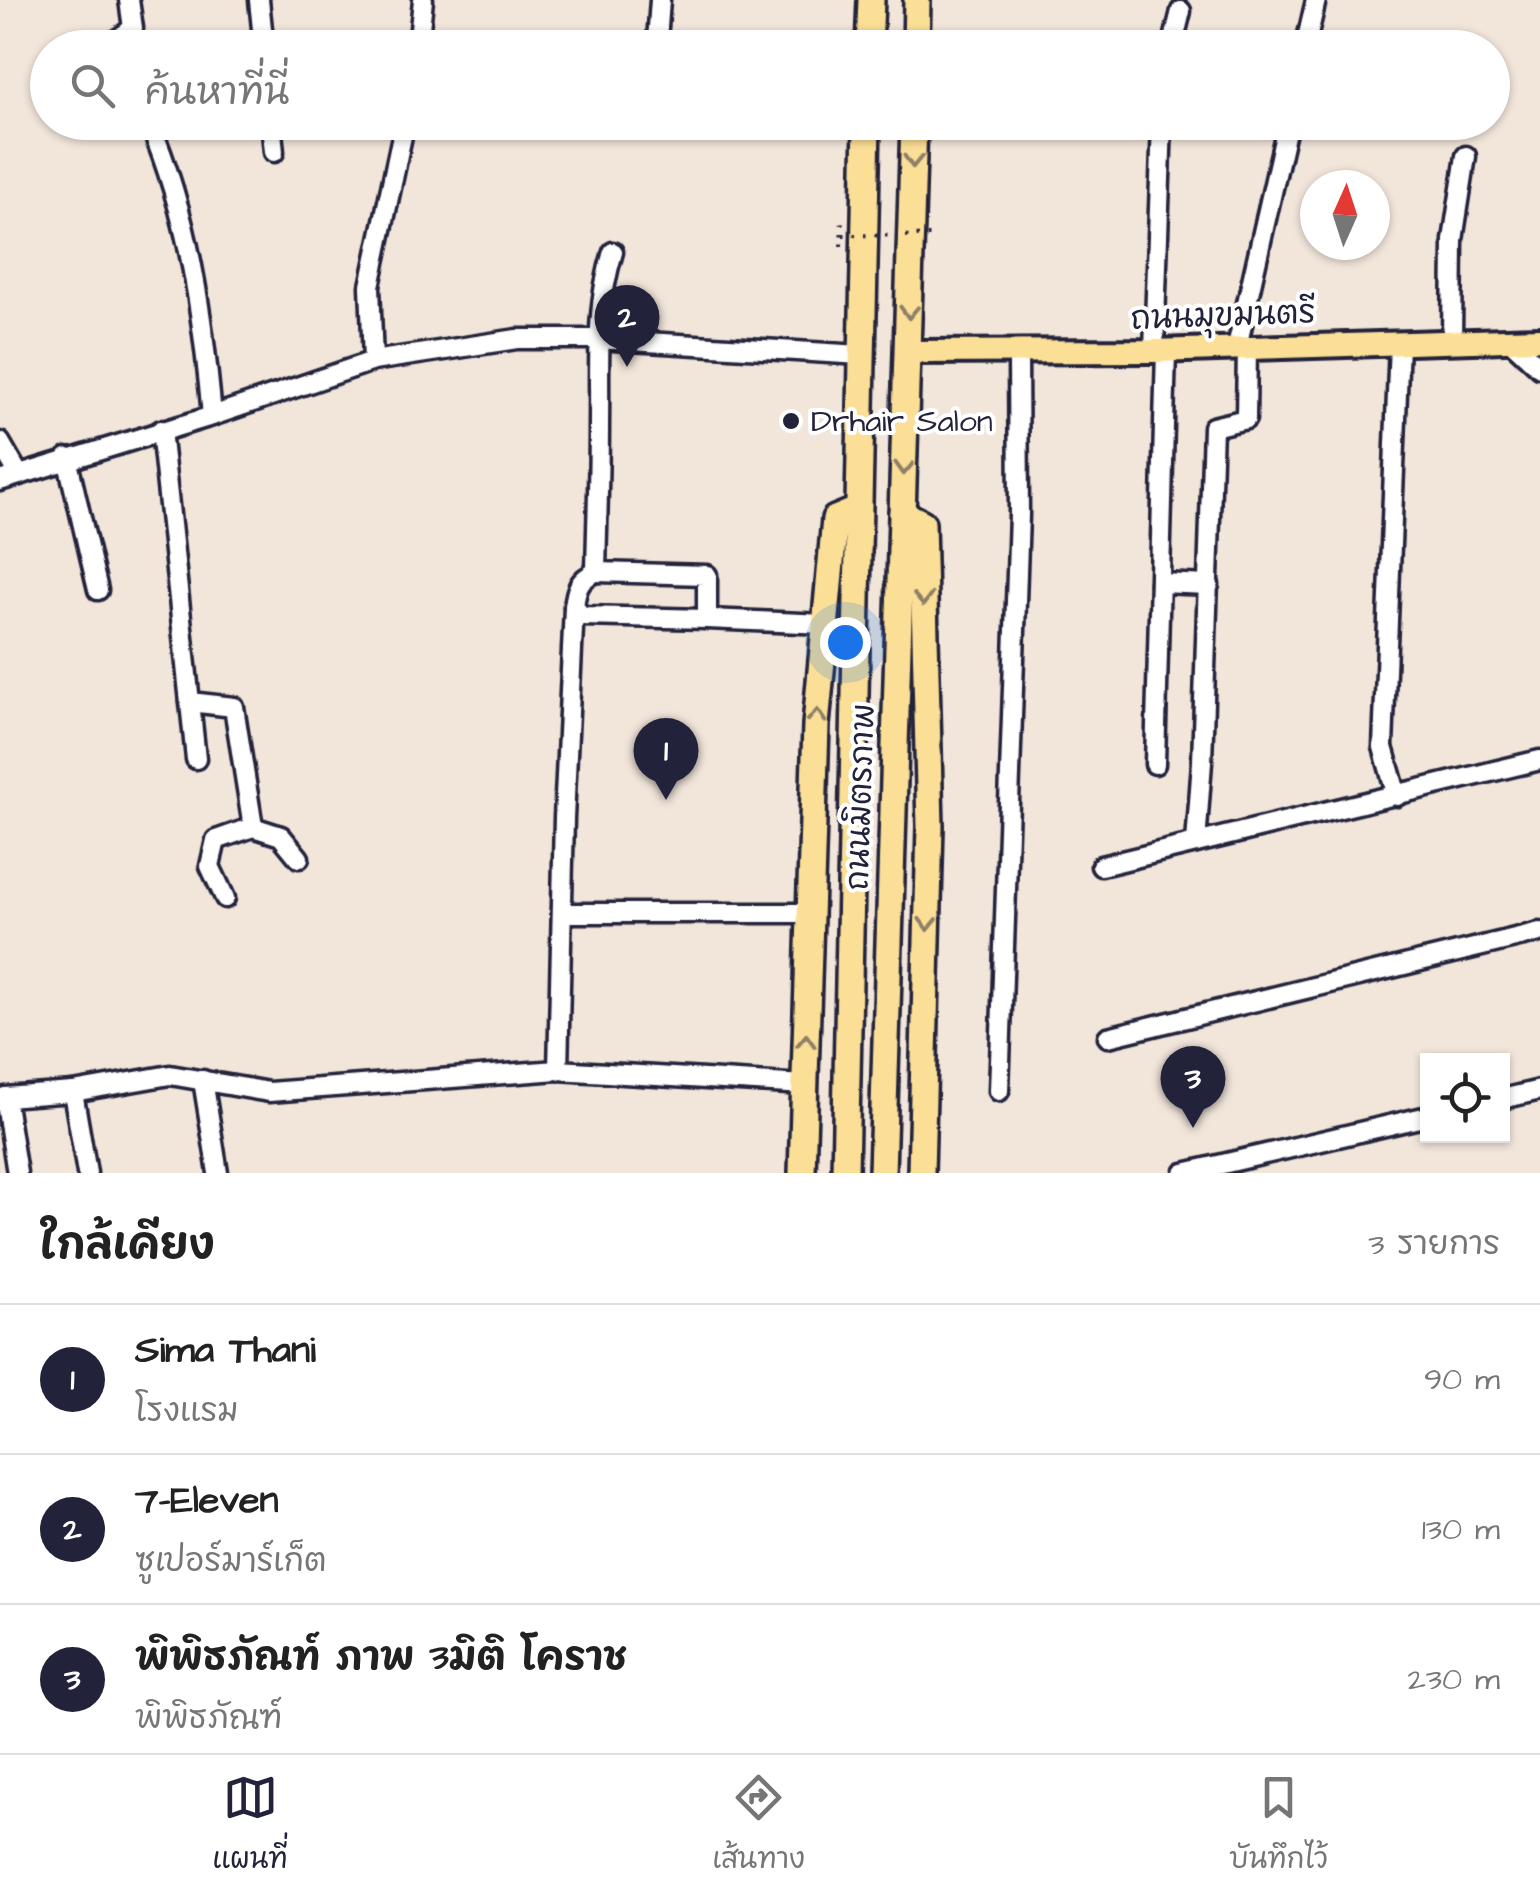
<!DOCTYPE html>
<html lang="th">
<head>
<meta charset="utf-8">
<style>
	body { margin:0; font-family:"Architects Daughter","Playpen Sans Thai",sans-serif; background:#f2f2f2; color:#222 }
	.controls { position:absolute; right:30px; bottom:30px; display:grid; overflow:hidden; border-radius:0px; box-shadow:0 2px 8px #0004 }
	.controls button { width:90px; height:90px; display:grid; place-items:center; padding:0; border:0; border-bottom:2px solid #e0e0e0; background:#fff; color:#222; font:50px sans-serif }
	.compass { position:absolute; left:1300px; top:170px; width:90px; height:90px; border-radius:50%; background:#fff; box-shadow:0 2px 8px #0004; rotate:3deg }
	.you { position:absolute; left:845px; top:642px; width:35px; height:35px; margin:-25px; border:8px solid #fff; border-radius:50%; background:#1a73e8; box-shadow:0 0 0 15px #1a73e833 }
	.badge { display:grid; place-items:center; width:65px; height:65px; border-radius:50%; background:#22223b; color:#fff; font-size:32px; font-weight:700 }
	.pin { position:absolute; translate:-50% -82px; filter:drop-shadow(0 2px 5px #0008) }
	.pin::after { content:''; position:absolute; top:52px; width:35px; height:30px; background:inherit; clip-path:polygon(0 0,100% 0,50% 100%) }
	.list { margin:0; padding:0; list-style:none }
	h2 { display:flex; justify-content:space-between; align-items:center; height:130px; margin:0; padding:0 40px; font-size:42px }
	h2 small { font-size:32px; font-weight:400; color:#767676 }
	.list li { display:grid; grid-template-columns:65px 1fr auto; gap:30px; align-items:center; box-sizing:border-box; height:150px; padding:0 40px; border-top:2px solid #e0e0e0 }
	.list b { display:block; font-size:38px; white-space:nowrap }
	.list p { margin:0; font-size:32px; white-space:nowrap; color:#767676 }
	.list em { font-size:32px; font-style:normal; color:#767676 }
	.icon { flex:none; width:55px; height:55px; fill:none; stroke:currentColor; stroke-width:2; stroke-linecap:round; stroke-linejoin:round }
	.map { position:relative; flex:none; width:1540px; height:1173px; overflow:hidden }
	.search { position:absolute; background:#fff; box-shadow:0 2px 8px #0004; left:30px; right:30px; top:30px; height:110px; display:flex; align-items:center; gap:25px; box-sizing:border-box; padding:0 35px; border-radius:55px; color:#767676; font-size:38px }
	.sheet { height:580px; background:#fff }
	nav { display:flex; justify-content:space-around; align-items:center; box-sizing:border-box; height:140px; border-top:2px solid #e0e0e0; background:#fff; font-size:28px; color:#767676 }
	nav a { display:grid; justify-items:center; gap:5px }
	nav .on { color:#22223b }
	.map>svg:first-child { display:block }
</style>
</head>
<body>
<div class="map">
<svg width="1540" height="1173" viewBox="0 0 1540 1173">
	<rect width="100%" height="100%" fill="#f2e6db"/>
	<filter id="ink" filterUnits="userSpaceOnUse"><feTurbulence type="fractalNoise" baseFrequency=".01" numOctaves="2"/><feDisplacementMap in="SourceGraphic" scale="20" xChannelSelector="R" yChannelSelector="G"/><feConvolveMatrix kernelMatrix="1 2 1 2 8 2 1 2 1" color-interpolation-filters="sRGB"/></filter>
	<g filter="url(#ink)">
		<g fill="none" stroke-linecap="round" stroke-linejoin="round">
			<g stroke="#22223b" stroke-width="25">
				<g id="minor">
					<path d="M 259,0 L 264,48"/>
					<path d="M 657,41 L 660,0"/>
					<path d="M 116,48 L 114,42 L 133,28 L 129,0"/>
					<path d="M 418,48 L 423,0"/>
					<path d="M 1172,48 L 1181,11"/>
					<path d="M 1305,48 L 1316,0"/>
					<path d="M 149,122 C 189,216 203,316 212,416"/>
					<path d="M 271,122 L 274,152"/>
					<path d="M 613,252 C 595,309 600,364 599,423 C 599,473 597,523 596,572 L 707,575 L 707,619 L 825,624"/>
					<path d="M 1510,340 L 1540,368"/>
					<path d="M 1452,342 L 1453,240 L 1466,156"/>
					<path d="M 1237,347 L 1288,122"/>
					<path d="M 1154,351 L 1162,122"/>
					<path d="M 373,361 L 370,286 L 405,122"/>
					<path d="M 161,430 L 196,759"/>
					<path d="M 0,442 L 18,473"/>
					<path d="M 67,458 L 98,590"/>
					<path d="M 0,481 L 212,416 L 373,361 L 517,339 L 597,339 L 861,355"/>
					<path d="M 596,572 C 579,579 576,589 574,607 L 582,616 L 707,619"/>
					<path d="M 1160,583 L 1209,585"/>
					<path d="M 190,702 L 234,707 L 253,827 L 281,836 L 299,858"/>
					<path d="M 1155,764 L 1166,350"/>
					<path d="M 1397,796 L 1383,747 L 1399,343"/>
					<path d="M 1196,843 L 1202,762 L 1213,427 L 1246,419 L 1247,346"/>
					<path d="M 1101,866 L 1540,760"/>
					<path d="M 225,898 L 210,866 L 216,840 L 253,827"/>
					<path d="M 562,913 L 810,913"/>
					<path d="M 1108,1037 L 1540,932"/>
					<path d="M 558,1070 L 564,818 L 574,607"/>
					<path d="M 203,1080 L 218,1173"/>
					<path d="M 999,1091 L 1019,515 L 1018,354"/>
					<path d="M 73,1092 L 87,1173"/>
					<path d="M 1502,1099 L 1540,1090"/>
					<path d="M 17,1173 L 5,1097 L 73,1092 L 170,1075 L 269,1092 L 558,1070 L 805,1085"/>
					<path d="M 1184,1173 L 1428,1116"/>
				</g>
			</g>
			<g stroke="#22223b" stroke-width="30">
				<path id="major" d="M 907,352 L 1154,351 L 1540,339"/>
			</g>
			<g stroke="#22223b" stroke-width="32">
				<g id="highway">
					<path d="M 869,48 L 871,0"/>
					<path d="M 916,48 L 917,0"/>
					<path d="M 902,513 L 922,523 L 930,826 L 921,1173"/>
					<path d="M 802,1173 L 816,725 L 835,519 L 857,510"/>
					<path d="M 845,1173 L 867,122"/>
					<path d="M 882,1173 L 914,122"/>
				</g>
			</g>
			<path stroke="#22223b" stroke-width="4" stroke-dasharray="2.5 8" stroke-linecap="butt" d="M 841,246 L 842,220"/>
			<use href="#minor" stroke="#fff" stroke-width="18"/>
			<use href="#major" stroke="#fbdf96" stroke-width="22"/>
			<use href="#highway" stroke="#fbdf96" stroke-width="25"/>
			<path stroke="#22223b" stroke-width="4" stroke-dasharray="2.5 8" stroke-linecap="butt" d="M 843,235 L 932,236"/>
		</g>
		<defs><path id="oneway-chevron" d="M-2-3.5L2.5 0L-2 3.5" fill="none" stroke-width="1.6" stroke-linecap="round" stroke-linejoin="round" transform="scale(2.5)"/></defs>
		<g stroke="#8e8068">
			<use href="#oneway-chevron" transform="translate(913 161) rotate(92)"/>
			<use href="#oneway-chevron" transform="translate(909 312) rotate(92)"/>
			<use href="#oneway-chevron" transform="translate(904 468) rotate(92)"/>
			<use href="#oneway-chevron" transform="translate(923 599) rotate(89)"/>
			<use href="#oneway-chevron" transform="translate(817 716) rotate(-86)"/>
			<use href="#oneway-chevron" transform="translate(928 924) rotate(91)"/>
			<use href="#oneway-chevron" transform="translate(806 1041) rotate(-88)"/>
		</g>
	</g>
	<circle fill="#22223b" stroke="#fff" stroke-width="4" cx="791" cy="421" r="10"/>
	<g text-anchor="middle" dominant-baseline="central" stroke-width="8" stroke-linejoin="round" paint-order="stroke">
		<g font-size="32" fill="#22223b" stroke="#fff">
			<text transform="translate(1223 316) rotate(-2)">ถนนมุขมนตรี</text>
			<text transform="translate(861 797) rotate(-88)">ถนนมิตรภาพ</text>
		</g>
		<g font-size="32" fill="#22223b" stroke="#fff" text-anchor="start">
			<text x="811" y="421">Drhair Salon</text>
		</g>
	</g>
</svg>
<div class="controls">
<button><svg class="icon" aria-label="locate" viewBox="0 0 24 24"><circle cx="12" cy="12" r="6"/><path d="M12 2v4M12 18v4M2 12h4M18 12h4"/></svg></button>
</div>
<svg class="compass" viewBox="-18 -18 36 36"><path d="M0-13l5 13h-10z" fill="#e53935"/><path d="M0 13l5-13h-10z" fill="#767676"/></svg>
<div class="you"></div>
<div class="pin badge" style="left:666px;top:800px">1</div>
<div class="pin badge" style="left:627px;top:367px">2</div>
<div class="pin badge" style="left:1193px;top:1128px">3</div>
<div class="search"><svg class="icon" aria-label="search" viewBox="0 0 24 24"><circle cx="10" cy="10" r="6"/><path d="M15 15l6 6"/></svg>ค้นหาที่นี่</div>
</div>
<section class="sheet">
<h2>ใกล้เคียง<small>3 รายการ</small></h2>
<ul class="list">
<li><span class="badge">1</span><div><b>Sima Thani</b><p>โรงแรม</p></div><em>90 m</em></li>
<li><span class="badge">2</span><div><b>7-Eleven</b><p>ซูเปอร์มาร์เก็ต</p></div><em>130 m</em></li>
<li><span class="badge">3</span><div><b>พิพิธภัณท์ ภาพ 3มิติ โคราช</b><p>พิพิธภัณฑ์</p></div><em>230 m</em></li>
</ul>
</section>
<nav>
<a class="on"><svg class="icon" aria-label="map" viewBox="0 0 24 24"><path d="M3 6l6-2 6 2 6-2v14l-6 2-6-2-6 2zM9 4v14M15 6v14"/></svg>แผนที่</a>
<a><svg class="icon" aria-label="directions" viewBox="0 0 24 24"><path d="M12 3l9 9-9 9-9-9zM9 14v-3h6M13 9l2 2-2 2"/></svg>เส้นทาง</a>
<a><svg class="icon" aria-label="saved" viewBox="0 0 24 24"><path d="M7 4h10v16l-5-4-5 4z"/></svg>บันทึกไว้</a>
</nav>
</body>
</html>
